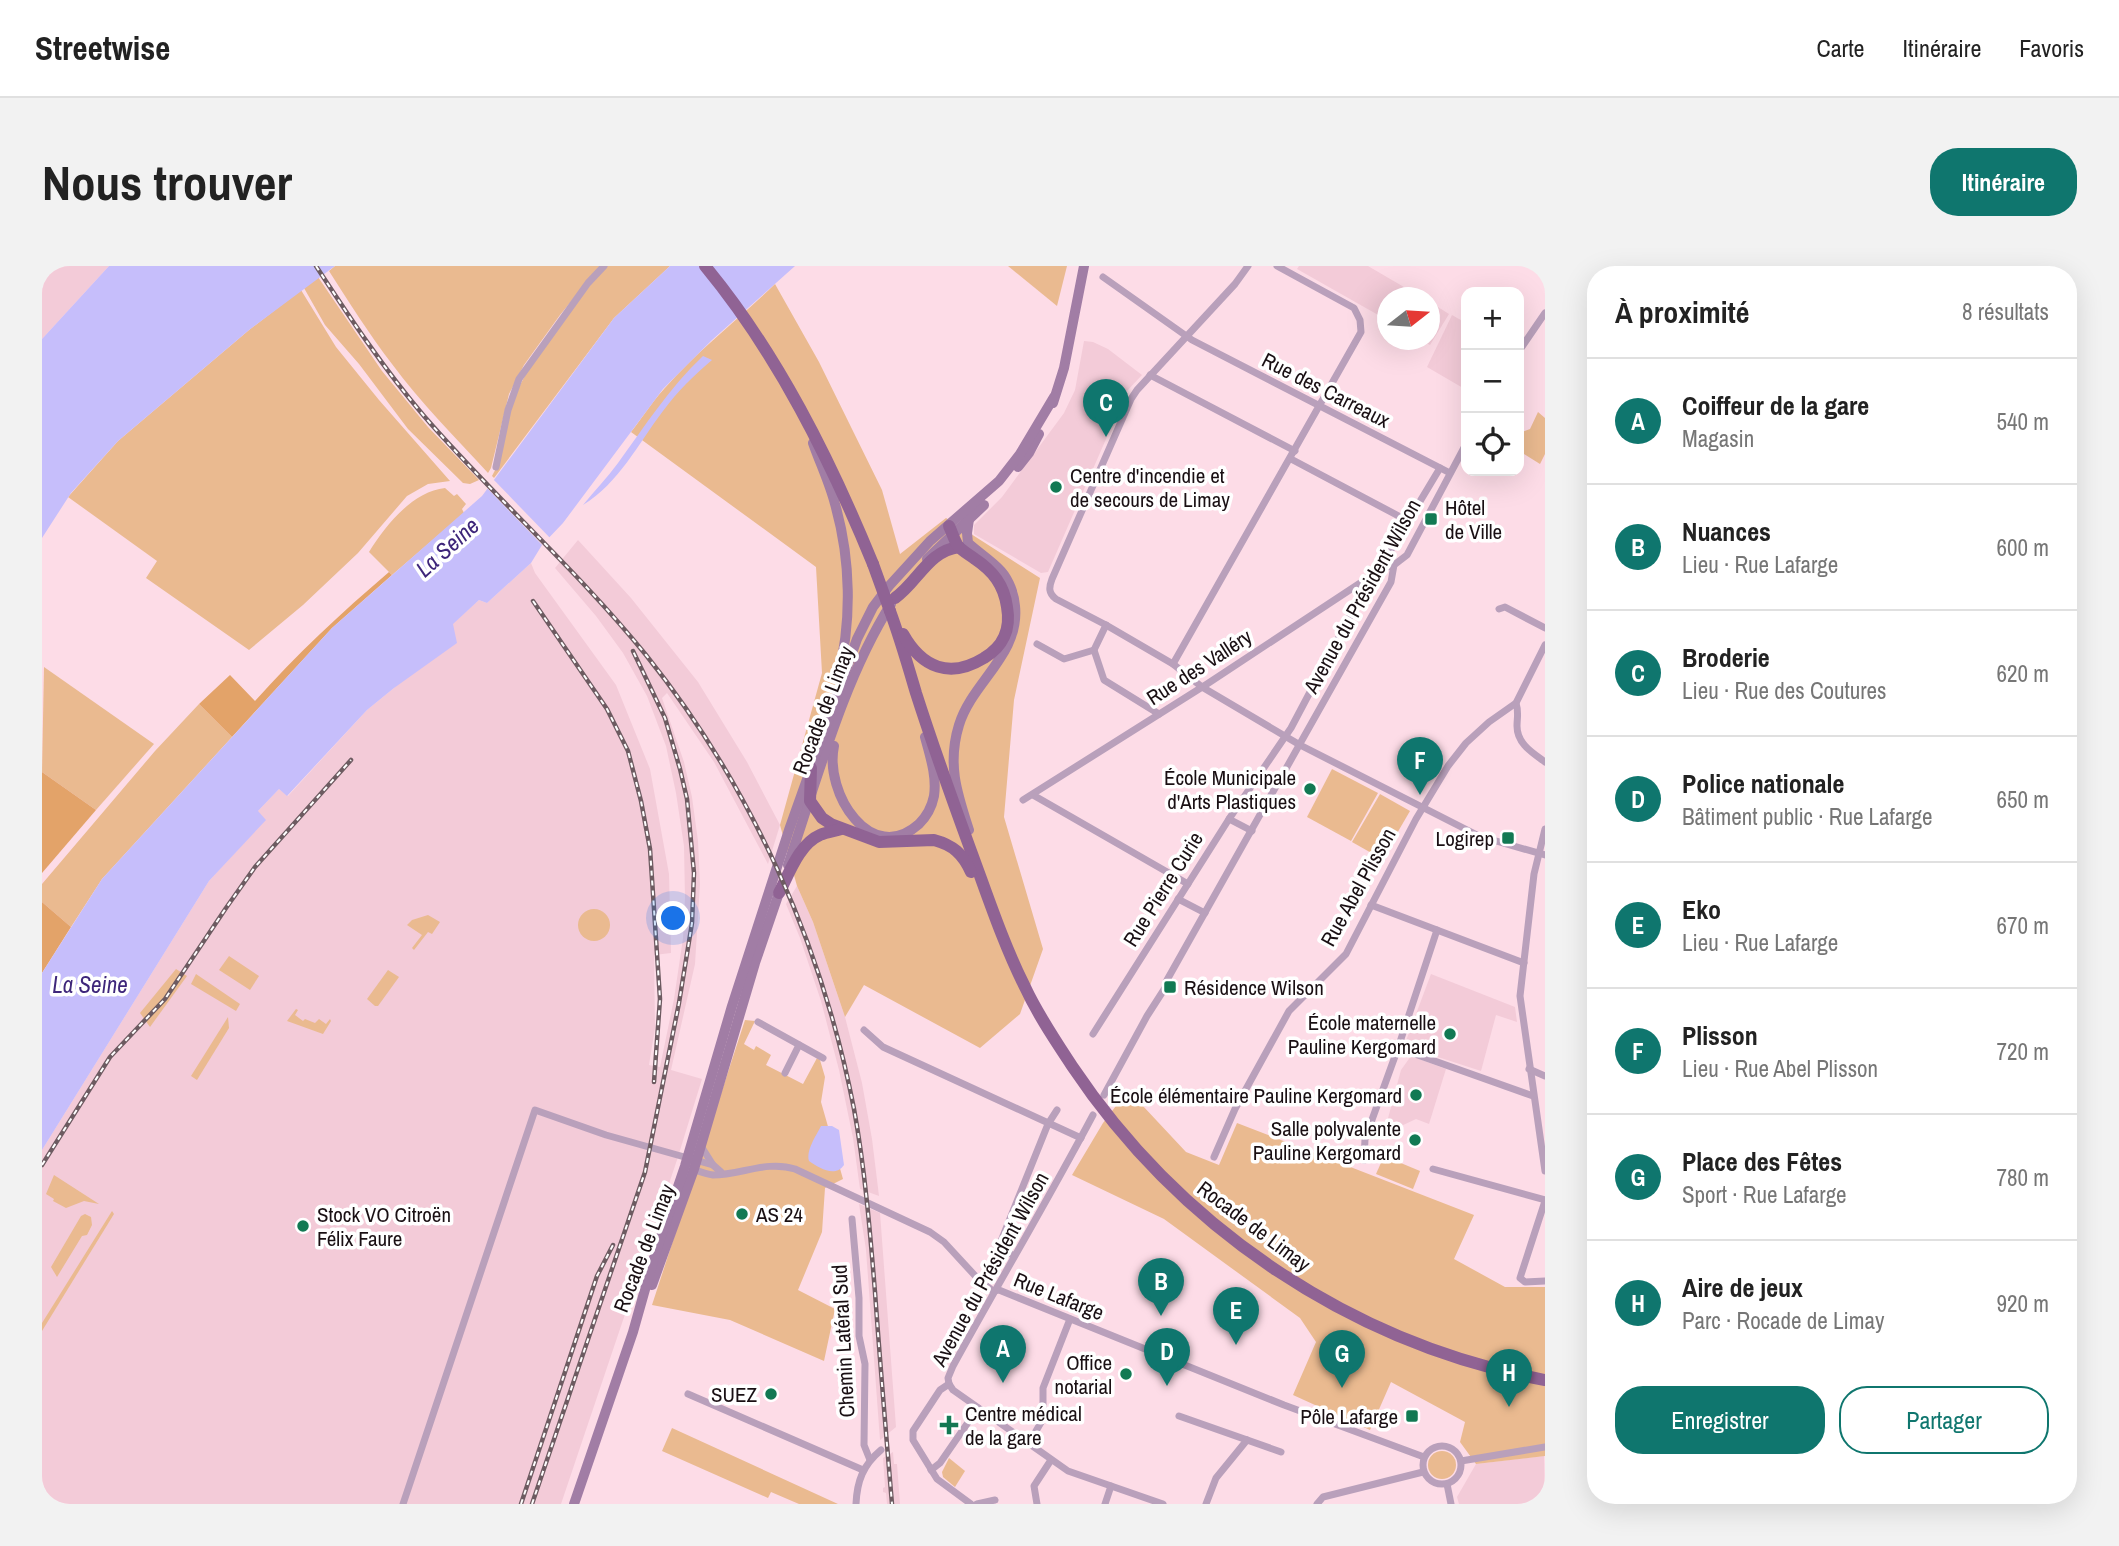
<!DOCTYPE html>
<html lang="fr">
<head>
<meta charset="utf-8">
<style>
	body { margin:0; font-family:"Archivo Narrow",sans-serif; background:#f2f2f2; color:#222 }
	.controls { position:absolute; right:21px; top:21px; display:grid; overflow:hidden; border-radius:14px; box-shadow:0 7px 28px #0002 }
	.controls button { width:63px; height:63px; display:grid; place-items:center; padding:0; border:0; border-bottom:2px solid #e0e0e0; background:#fff; color:#222; font:35px sans-serif }
	.compass { position:absolute; left:1335px; top:21px; width:63px; height:63px; border-radius:50%; background:#fff; box-shadow:0 7px 28px #0002; rotate:73deg }
	.you { position:absolute; left:632px; top:653px; width:24px; height:24px; margin:-18px; border:5px solid #fff; border-radius:50%; background:#1a73e8; box-shadow:0 0 0 10px #1a73e833 }
	.badge { display:grid; place-items:center; width:46px; height:46px; border-radius:50%; background:#0f766e; color:#fff; font-size:23px; font-weight:700 }
	.pin { position:absolute; translate:-50% -58px; filter:drop-shadow(0 2px 4px #0008) }
	.pin::after { content:''; position:absolute; top:37px; width:24px; height:21px; background:inherit; clip-path:polygon(0 0,100% 0,50% 100%) }
	.list { margin:0; padding:0; list-style:none }
	h2 { display:flex; justify-content:space-between; align-items:center; height:91px; margin:0; padding:0 28px; font-size:30px }
	h2 small { font-size:23px; font-weight:400; color:#767676 }
	.list li { display:grid; grid-template-columns:46px 1fr auto; gap:21px; align-items:center; box-sizing:border-box; height:126px; padding:0 28px; border-top:2px solid #e0e0e0 }
	.list b { display:block; font-size:26px; white-space:nowrap }
	.list p { margin:0; font-size:23px; white-space:nowrap; color:#767676 }
	.list em { font-size:23px; font-style:normal; color:#767676 }
	.actions { display:flex; gap:14px; padding:21px 28px }
	.actions a { flex:1; padding:16px 0; border:2px solid #0f766e; border-radius:28px; text-align:center; font-size:24px; color:#0f766e }
	.actions .main { background:#0f766e; color:#fff }
	.icon { flex:none; width:38px; height:38px; fill:none; stroke:currentColor; stroke-width:2; stroke-linecap:round; stroke-linejoin:round }
	.map { position:relative; flex:none; width:1503px; height:1238px; overflow:hidden; border-radius:28px }
	header { display:flex; align-items:center; gap:42px; box-sizing:border-box; height:98px; padding:0 35px; background:#fff; border-bottom:2px solid #e0e0e0 }
	header strong { font-size:33px }
	nav { display:flex; gap:38px; margin-inline-start:auto; font-size:24px }
	.intro { display:flex; align-items:center; justify-content:space-between; box-sizing:border-box; height:168px; padding:0 42px }
	h1 { margin:0; font-size:49px }
	.button { padding:18px 32px; border-radius:28px; background:#0f766e; color:#fff; font-size:24px; font-weight:700 }
	main { display:flex; gap:42px; padding:0 42px }
	aside { flex:1; background:#fff; border-radius:28px; box-shadow:0 7px 28px #0002 }
	.map>svg:first-child { display:block }
</style>
</head>
<body>
<header>
<strong>Streetwise</strong>
<nav><a>Carte</a><a>Itinéraire</a><a>Favoris</a></nav>
</header>
<div class="intro"><h1>Nous trouver</h1><a class="button">Itinéraire</a></div>
<main>
<div class="map">
<svg width="1503" height="1238" viewBox="0 0 1503 1238">
	<rect width="100%" height="100%" fill="#fddce7"/>
	<g fill="#f3cbd8">
		<path d="M 0,0 L 67,0 L 0,73 Z"/>
		<path d="M 1257,0 L 1326,0 L 1379,31 L 1346,32 L 1345,54 L 1255,3 Z"/>
		<path d="M 1388,36 L 1407,48 L 1388,79 L 1378,74 L 1388,74 Z"/>
		<path d="M 1410,49 L 1424,57 L 1424,116 L 1421,122 L 1385,101 Z"/>
		<path d="M 1042,75 L 1051,76 L 1066,83 L 1100,109 L 1085,125 L 1006,306 L 999,307 L 932,268 L 932,259 L 960,231 L 1022,147 L 1033,124 Z"/>
		<path d="M 536,274 L 589,332 L 656,416 L 705,496 L 738,559 L 726,598 L 672,496 L 625,427 L 620,432 L 642,496 L 650,531 L 656,575 L 658,618 L 653,698 L 629,804 L 660,813 L 635,894 L 519,1238 L 0,1238 L 0,884 L 167,615 L 223,554 L 215,546 L 237,523 L 246,530 L 325,444 L 352,422 L 410,358 L 437,334 L 445,337 L 489,297 L 493,307 L 574,419 L 608,503 L 627,608 L 629,687 L 612,689 L 613,762 L 607,799 L 618,801 L 632,733 L 641,672 L 643,632 L 642,580 L 634,527 L 624,480 L 605,430 L 581,387 L 554,350 L 513,302 Z"/>
		<path d="M 755,620 L 771,656 L 803,751 L 820,817 L 830,873 L 837,930 L 818,923 L 811,872 L 797,804 L 779,735 L 758,672 L 744,638 Z"/>
		<path d="M 1389,708 L 1473,741 L 1475,756 L 1454,749 L 1439,805 L 1362,780 Z"/>
		<path d="M 1369,790 L 1404,803 L 1387,858 L 1374,853 L 1357,861 L 1345,856 L 1359,804 Z"/>
		<path d="M 817,938 L 838,947 L 854,1161 L 838,1174 L 824,984 Z"/>
		<path d="M 851,1186 L 852,1198 L 855,1198 L 858,1238 L 845,1238 L 844,1227 L 841,1226 L 841,1222 L 843,1221 L 841,1192 Z"/>
		<path d="M 1502,1190 L 1503,1238 L 1417,1238 L 1415,1231 L 1434,1198 Z"/>
	</g>
	<g fill="#eaba90">
		<path d="M 293,0 L 558,0 L 518,49 L 482,99 L 467,128 L 449,202 L 446,207 C 413,171 379,137 350,98 C 327,68 307,36 287,5 Z"/>
		<path d="M 564,0 L 628,0 L 572,52 L 452,212 L 450,210 C 464,187 463,158 472,133 C 488,91 535,35 564,0 Z"/>
		<path d="M 966,0 L 1025,0 L 1015,40 Z"/>
		<path d="M 276,11 L 340,105 L 386,161 L 437,214 L 428,218 L 421,217 L 366,163 L 317,98 L 283,59 L 262,22 Z"/>
		<path d="M 733,18 L 777,96 L 840,224 L 858,288 L 904,252 L 998,312 L 972,434 L 962,551 L 1001,683 L 978,748 L 938,782 L 822,719 L 803,751 L 771,656 L 755,620 L 738,559 L 780,407 L 774,301 L 589,166 C 600,152 610,136 622,123 C 656,84 697,53 733,18 Z"/>
		<path d="M 259,24 L 294,81 L 337,134 L 408,215 L 386,218 L 365,230 L 316,287 L 261,339 L 207,384 L 104,312 L 115,295 L 26,231 L 76,175 L 207,64 Z"/>
		<path d="M 1496,146 L 1503,152 L 1503,188 L 1498,198 L 1477,185 L 1477,167 L 1488,163 Z"/>
		<path d="M 403,222 L 412,230 L 415,228 L 424,238 L 420,243 L 422,247 L 350,309 L 327,286 C 343,260 371,225 403,222 Z"/>
		<path d="M 2,401 L 112,478 L 54,544 L 0,506 Z"/>
		<path d="M 157,438 L 190,471 L 60,613 L 29,661 L 0,636 L 0,618 L 113,485 Z"/>
		<path d="M 1290,503 L 1336,527 L 1309,575 L 1265,551 Z"/>
		<path d="M 1338,528 L 1368,545 L 1340,593 L 1310,576 Z"/>
		<circle cx="552" cy="659" r="16"/>
		<path d="M 386,649 L 398,656 L 390,668 L 386,666 L 372,684 L 370,682 L 380,669 L 365,659 L 370,654 Z"/>
		<path d="M 187,690 L 217,710 L 208,724 L 177,704 Z"/>
		<path d="M 134,703 L 145,710 L 108,761 L 98,747 Z"/>
		<path d="M 346,704 L 357,711 L 336,740 L 333,740 L 325,733 Z"/>
		<path d="M 154,708 L 198,738 L 194,745 L 149,718 Z"/>
		<path d="M 254,743 L 256,744 L 253,749 L 261,755 L 263,753 L 273,757 L 277,753 L 284,758 L 288,753 L 289,755 L 281,768 L 245,755 Z"/>
		<path d="M 186,751 L 187,762 L 155,814 L 149,810 Z"/>
		<path d="M 703,754 L 713,755 L 702,778 L 712,784 L 714,780 L 729,789 L 724,799 L 761,818 L 775,792 L 778,794 L 783,811 L 779,836 L 801,913 L 783,922 L 780,966 L 756,1024 L 793,1043 L 782,1095 L 688,1054 L 610,1039 Z"/>
		<path d="M 1086,824 L 1144,886 L 1177,899 L 1195,857 L 1432,949 L 1412,993 L 1463,1021 L 1503,1021 L 1503,1190 L 1434,1198 L 1418,1176 L 1423,1156 L 1349,1116 L 1328,1164 L 1251,1129 L 1274,1076 L 1258,1052 L 1122,953 L 1030,909 L 1061,857 Z"/>
		<path d="M 1342,890 L 1378,905 L 1371,923 L 1334,908 Z"/>
		<path d="M 12,909 L 57,938 L 42,935 L 24,942 L 11,935 L 12,933 L 4,928 Z"/>
		<path d="M 70,945 L 72,948 L 0,1065 L 0,1057 Z"/>
		<path d="M 43,948 L 49,951 L 50,959 L 45,969 L 40,970 L 15,1011 L 9,1001 L 39,950 Z"/>
		<path d="M 630,1162 L 796,1238 L 757,1238 L 729,1226 L 726,1232 L 620,1185 Z"/>
		<circle cx="1400" cy="1199" r="14"/>
		<path d="M 907,1192 L 923,1205 L 913,1221 L 901,1211 L 900,1206 Z"/>
	</g>
	<g fill="#e3a369">
		<path d="M 347,306 L 350,309 L 290,362 L 190,471 L 157,438 L 188,409 L 213,435 C 255,388 299,347 347,306 Z"/>
		<path d="M 0,506 L 54,544 L 0,607 Z"/>
		<path d="M 0,636 L 29,661 L 0,707 Z"/>
	</g>
	<g fill="#c6befb">
		<path d="M 67,0 L 293,0 L 207,64 L 76,175 L 29,227 L 0,272 L 0,73 Z"/>
		<path d="M 628,0 L 753,0 L 670,74 L 621,123 L 521,257 L 500,279 L 489,297 L 445,337 L 437,334 L 411,358 L 415,377 L 352,422 L 325,444 L 245,530 L 237,523 L 216,545 L 224,554 L 167,615 L 0,884 L 0,707 L 60,613 L 290,362 L 440,230 L 572,52 Z"/>
		<path d="M 661,90 L 670,94 C 651,110 636,125 621,145 C 596,178 577,217 541,239 C 552,225 565,212 576,197 C 603,160 627,122 661,90 Z"/>
		<path d="M 779,860 L 790,860 L 797,864 L 802,899 C 793,912 777,902 767,895 C 764,884 774,870 779,860 Z"/>
	</g>
	<path fill="#fddce7" d="M 449,211 L 510,274 L 502,281 L 443,220 Z"/>
	<g fill="none" stroke-linecap="round" stroke-linejoin="round">
		<g stroke="#b9a0bb" stroke-width="7">
			<path d="M 1206,0 L 1193,18 L 1095,124 L 1089,133 L 1010,313 C 1007,321 1006,327 1014,333 L 1064,359 L 1131,398 L 1160,421 L 1258,479 L 1437,570 L 1503,589"/>
			<path d="M 1061,11 L 1150,74 L 1408,207"/>
			<path d="M 1477,85 L 1503,47"/>
			<path d="M 1108,109 L 1253,185"/>
			<path d="M 1249,193 L 1366,255"/>
			<path d="M 454,201 L 466,144 L 477,113 L 546,17 L 562,0"/>
			<path d="M 1343,301 L 1344,292 L 1398,202"/>
			<path d="M 1457,343 L 1463,341 L 1503,362"/>
			<path d="M 995,378 L 1022,393 L 1052,384 L 1062,414 L 1117,448"/>
			<path d="M 1052,384 L 1064,359"/>
			<path d="M 1131,398 L 1319,66 L 1318,54 L 1312,42 L 1235,0"/>
			<path d="M 1474,437 C 1477,446 1475,452 1475,460 C 1475,478 1491,487 1503,496"/>
			<path d="M 991,529 L 1146,618"/>
			<path d="M 981,534 L 1165,418 L 1341,302 L 1352,299"/>
			<path d="M 1187,553 L 1210,565"/>
			<path d="M 1503,563 L 1492,608 L 1478,730 L 1503,905"/>
			<path d="M 1136,633 L 1163,647"/>
			<path d="M 1329,639 L 1482,697"/>
			<path d="M 716,756 L 781,792"/>
			<path d="M 822,764 L 841,781 L 1039,872"/>
			<path d="M 1051,768 L 1187,553 L 1249,462 L 1322,324 L 1321,315"/>
			<path d="M 1356,782 L 1491,830"/>
			<path d="M 1487,803 L 1503,810"/>
			<path d="M 743,807 L 757,779"/>
			<path d="M 1062,829 L 1105,750 L 1123,722 L 1125,714 L 1349,316 L 1352,299 L 1365,289 L 1424,178"/>
			<path d="M 659,880 L 671,899 L 679,906"/>
			<path d="M 1172,891 L 1193,843 L 1247,745 L 1304,688 L 1374,553 L 1406,500 L 1424,477 L 1447,456 L 1474,437 L 1503,379"/>
			<path d="M 1322,894 L 1323,873 L 1356,782 L 1395,664"/>
			<path d="M 650,903 C 656,905 664,908 671,909 C 699,909 725,894 753,903 L 888,966 L 902,976 L 937,1014 L 951,1025"/>
			<path d="M 1391,903 L 1503,934"/>
			<path d="M 1503,935 L 1478,1012 L 1483,1016 L 1503,1015"/>
			<path d="M 810,953 L 817,1032 L 817,1070 L 823,1098 L 822,1179 L 828,1194"/>
			<path d="M 972,990 L 961,983 L 959,975 L 1006,858 L 1015,844"/>
			<path d="M 951,1025 L 957,1024 L 1242,1139 L 1382,1191"/>
			<path d="M 907,1118 L 906,1112 L 911,1100 C 957,1016 1006,934 1051,849"/>
			<path d="M 907,1118 L 911,1124 L 1026,1205 L 1121,1238"/>
			<path d="M 907,1118 L 898,1124 L 871,1165 L 871,1174 L 895,1213 L 929,1238"/>
			<path d="M 646,1128 L 821,1204"/>
			<path d="M 1137,1150 L 1239,1186"/>
			<path d="M 987,1177 L 1001,1153 L 1001,1122 L 1028,1053"/>
			<circle cx="1400" cy="1199" r="19"/>
			<path d="M 1419,1195 L 1503,1181"/>
			<path d="M 889,1204 L 898,1197 L 936,1142"/>
			<path d="M 1405,1218 L 1409,1238"/>
			<path d="M 361,1238 L 493,844 L 564,869 L 671,899"/>
			<path d="M 814,1238 C 815,1215 821,1199 839,1184"/>
			<path d="M 935,1238 L 953,1234"/>
			<path d="M 995,1238 L 992,1220 L 1009,1194"/>
			<path d="M 1063,1238 L 1069,1220"/>
			<path d="M 1164,1238 L 1174,1212 L 1205,1174"/>
			<path d="M 1275,1238 L 1281,1231 L 1381,1206"/>
		</g>
		<g stroke="#a17da5" stroke-width="10">
			<path d="M 1011,137 L 1022,102 L 1042,0"/>
			<path d="M 771,177 C 778,197 788,218 793,238 C 809,294 810,355 796,411"/>
			<path d="M 976,201 L 987,187 L 997,168"/>
			<path d="M 927,253 L 925,267 L 926,277 C 937,287 949,294 959,305 C 967,314 972,328 973,340 C 978,389 930,416 917,459 C 905,498 915,527 927,564"/>
			<path d="M 885,293 L 942,239"/>
			<path d="M 792,480 C 782,527 829,601 877,558 C 885,550 890,540 892,530 C 895,510 888,490 883,471"/>
			<path d="M 746,599 C 775,514 801,414 849,338"/>
			<path d="M 610,1019 L 652,903 L 713,697 L 739,621"/>
			<path d="M 532,1238 L 591,1066 L 613,988 L 643,900 L 690,740 L 747,564 L 815,373 L 831,341 L 847,320 L 888,275 L 957,215 L 978,188 L 1012,131"/>
		</g>
		<g stroke="#906394" stroke-width="12">
			<path d="M 663,0 C 735,87 788,193 831,298"/>
			<path d="M 853,332 C 876,316 886,285 917,281"/>
			<path d="M 848,345 C 858,372 866,400 874,427 C 891,480 910,533 929,585 C 946,631 961,677 983,721 C 996,749 1013,774 1030,800 C 1139,963 1310,1078 1503,1114"/>
			<path d="M 861,368 C 880,402 908,413 942,392 C 961,381 969,363 965,341 C 962,319 951,305 933,293 C 928,289 920,285 916,280 C 912,274 910,266 907,260"/>
			<path d="M 769,502 L 768,535 L 780,552 L 789,558 L 837,576 L 892,574 C 911,579 921,588 929,606"/>
			<path d="M 737,627 C 747,608 757,578 778,569 C 784,566 793,565 799,563"/>
		</g>
		<g stroke="#6d5b61" stroke-width="4.5">
			<g id="rail">
				<path d="M 274,0 C 308,52 342,103 382,150 C 453,232 535,304 604,389 C 709,520 780,678 812,843 C 823,903 828,965 833,1026 C 838,1097 844,1167 850,1238"/>
				<path d="M 491,335 L 565,443 L 586,485 L 599,535 L 608,583 L 618,733 L 612,816"/>
				<path d="M 0,899 L 68,791 L 123,733 L 184,642 L 213,601 L 309,494"/>
				<path d="M 479,1238 L 555,1010 L 571,979"/>
				<path d="M 490,1238 L 603,906 L 637,737 L 650,657 L 652,607 L 645,533 L 638,503 L 623,452 L 591,385"/>
			</g>
		</g>
		<use href="#rail" stroke="#fff" stroke-width="2" stroke-dasharray="5" stroke-linecap="butt"/>
		<path stroke="#906394" stroke-width="12" d="M 831,298 L 848,345"/>
	</g>
	<g fill="#127953" stroke="#fff" stroke-width="2.5">
		<circle cx="1014" cy="221" r="7"/>
		<rect x="1382" y="246" width="14" height="14" rx="3.5"/>
		<circle cx="1268" cy="523" r="7"/>
		<rect x="1459" y="565" width="14" height="14" rx="3.5"/>
		<rect x="1121" y="714" width="14" height="14" rx="3.5"/>
		<circle cx="1408" cy="768" r="7"/>
		<circle cx="1374" cy="829" r="7"/>
		<circle cx="1373" cy="874" r="7"/>
		<circle cx="700" cy="948" r="7"/>
		<circle cx="261" cy="960" r="7"/>
		<circle cx="1084" cy="1108" r="7"/>
		<circle cx="729" cy="1128" r="7"/>
		<rect x="1363" y="1143" width="14" height="14" rx="3.5"/>
		<path d="M903.5 1148.5h7v7h7v7h-7v7h-7v-7h-7v-7h7z"/>
	</g>
	<g text-anchor="middle" dominant-baseline="central" stroke-width="7" stroke-linejoin="round" paint-order="stroke">
		<g font-size="21" fill="#190f13" stroke="#fff">
			<text transform="translate(1284 124) rotate(27)">Rue des Carreaux</text>
			<text transform="translate(1320 330) rotate(-61)">Avenue du Président Wilson</text>
			<text transform="translate(1157 401) rotate(-33)">Rue des Valléry</text>
			<text transform="translate(781 444) rotate(-69)">Rocade de Limay</text>
			<text transform="translate(1316 621) rotate(-61)">Rue Abel Plisson</text>
			<text transform="translate(1121 623) rotate(-58)">Rue Pierre Curie</text>
			<text transform="translate(1212 960) rotate(37)">Rocade de Limay</text>
			<text transform="translate(602 982) rotate(-69)">Rocade de Limay</text>
			<text transform="translate(948 1003) rotate(-61)">Avenue du Président Wilson</text>
			<text transform="translate(1017 1030) rotate(22)">Rue Lafarge</text>
			<text transform="translate(801 1075) rotate(-93)">Chemin Latéral Sud</text>
		</g>
		<g font-size="21" fill="#190f13" stroke="#fff" text-anchor="end">
			<text x="1028" y="209" text-anchor="start">Centre d'incendie et<tspan x="1028" dy="24">de secours de Limay</tspan></text>
			<text x="1403" y="241" text-anchor="start">Hôtel<tspan x="1403" dy="24">de Ville</tspan></text>
			<text x="1254" y="511">École Municipale<tspan x="1254" dy="24">d'Arts Plastiques</tspan></text>
			<text x="1452" y="572">Logirep</text>
			<text x="1142" y="721" text-anchor="start">Résidence Wilson</text>
			<text x="1394" y="756">École maternelle<tspan x="1394" dy="24">Pauline Kergomard</tspan></text>
			<text x="1360" y="829">École élémentaire Pauline Kergomard</text>
			<text x="1359" y="862">Salle polyvalente<tspan x="1359" dy="24">Pauline Kergomard</tspan></text>
			<text x="275" y="948" text-anchor="start">Stock VO Citroën<tspan x="275" dy="24">Félix Faure</tspan></text>
			<text x="714" y="948" text-anchor="start">AS 24</text>
			<text x="1070" y="1096">Office<tspan x="1070" dy="24">notarial</tspan></text>
			<text x="715" y="1128">SUEZ</text>
			<text x="923" y="1147" text-anchor="start">Centre médical<tspan x="923" dy="24">de la gare</tspan></text>
			<text x="1356" y="1150">Pôle Lafarge</text>
		</g>
		<g font-size="23" font-style="italic" fill="#3e267a" stroke="#fff">
			<text transform="translate(405 281) rotate(-42)">La Seine</text>
			<text x="48" y="718">La Seine</text>
		</g>
	</g>
</svg>
<div class="controls">
<button>+</button>
<button>−</button>
<button><svg class="icon" aria-label="locate" viewBox="0 0 24 24"><circle cx="12" cy="12" r="6"/><path d="M12 2v4M12 18v4M2 12h4M18 12h4"/></svg></button>
</div>
<svg class="compass" viewBox="-18 -18 36 36"><path d="M0-13l5 13h-10z" fill="#e53935"/><path d="M0 13l5-13h-10z" fill="#767676"/></svg>
<div class="you"></div>
<div class="pin badge" style="left:961px;top:1117px">A</div>
<div class="pin badge" style="left:1119px;top:1050px">B</div>
<div class="pin badge" style="left:1064px;top:171px">C</div>
<div class="pin badge" style="left:1125px;top:1120px">D</div>
<div class="pin badge" style="left:1194px;top:1079px">E</div>
<div class="pin badge" style="left:1378px;top:529px">F</div>
<div class="pin badge" style="left:1300px;top:1122px">G</div>
<div class="pin badge" style="left:1467px;top:1141px">H</div>
</div>
<aside>
<h2>À proximité<small>8 résultats</small></h2>
<ul class="list">
<li><span class="badge">A</span><div><b>Coiffeur de la gare</b><p>Magasin</p></div><em>540 m</em></li>
<li><span class="badge">B</span><div><b>Nuances</b><p>Lieu · Rue Lafarge</p></div><em>600 m</em></li>
<li><span class="badge">C</span><div><b>Broderie</b><p>Lieu · Rue des Coutures</p></div><em>620 m</em></li>
<li><span class="badge">D</span><div><b>Police nationale</b><p>Bâtiment public · Rue Lafarge</p></div><em>650 m</em></li>
<li><span class="badge">E</span><div><b>Eko</b><p>Lieu · Rue Lafarge</p></div><em>670 m</em></li>
<li><span class="badge">F</span><div><b>Plisson</b><p>Lieu · Rue Abel Plisson</p></div><em>720 m</em></li>
<li><span class="badge">G</span><div><b>Place des Fêtes</b><p>Sport · Rue Lafarge</p></div><em>780 m</em></li>
<li><span class="badge">H</span><div><b>Aire de jeux</b><p>Parc · Rocade de Limay</p></div><em>920 m</em></li>
</ul>
<div class="actions"><a class="main">Enregistrer</a><a>Partager</a></div>
</aside>
</main>
</body>
</html>
